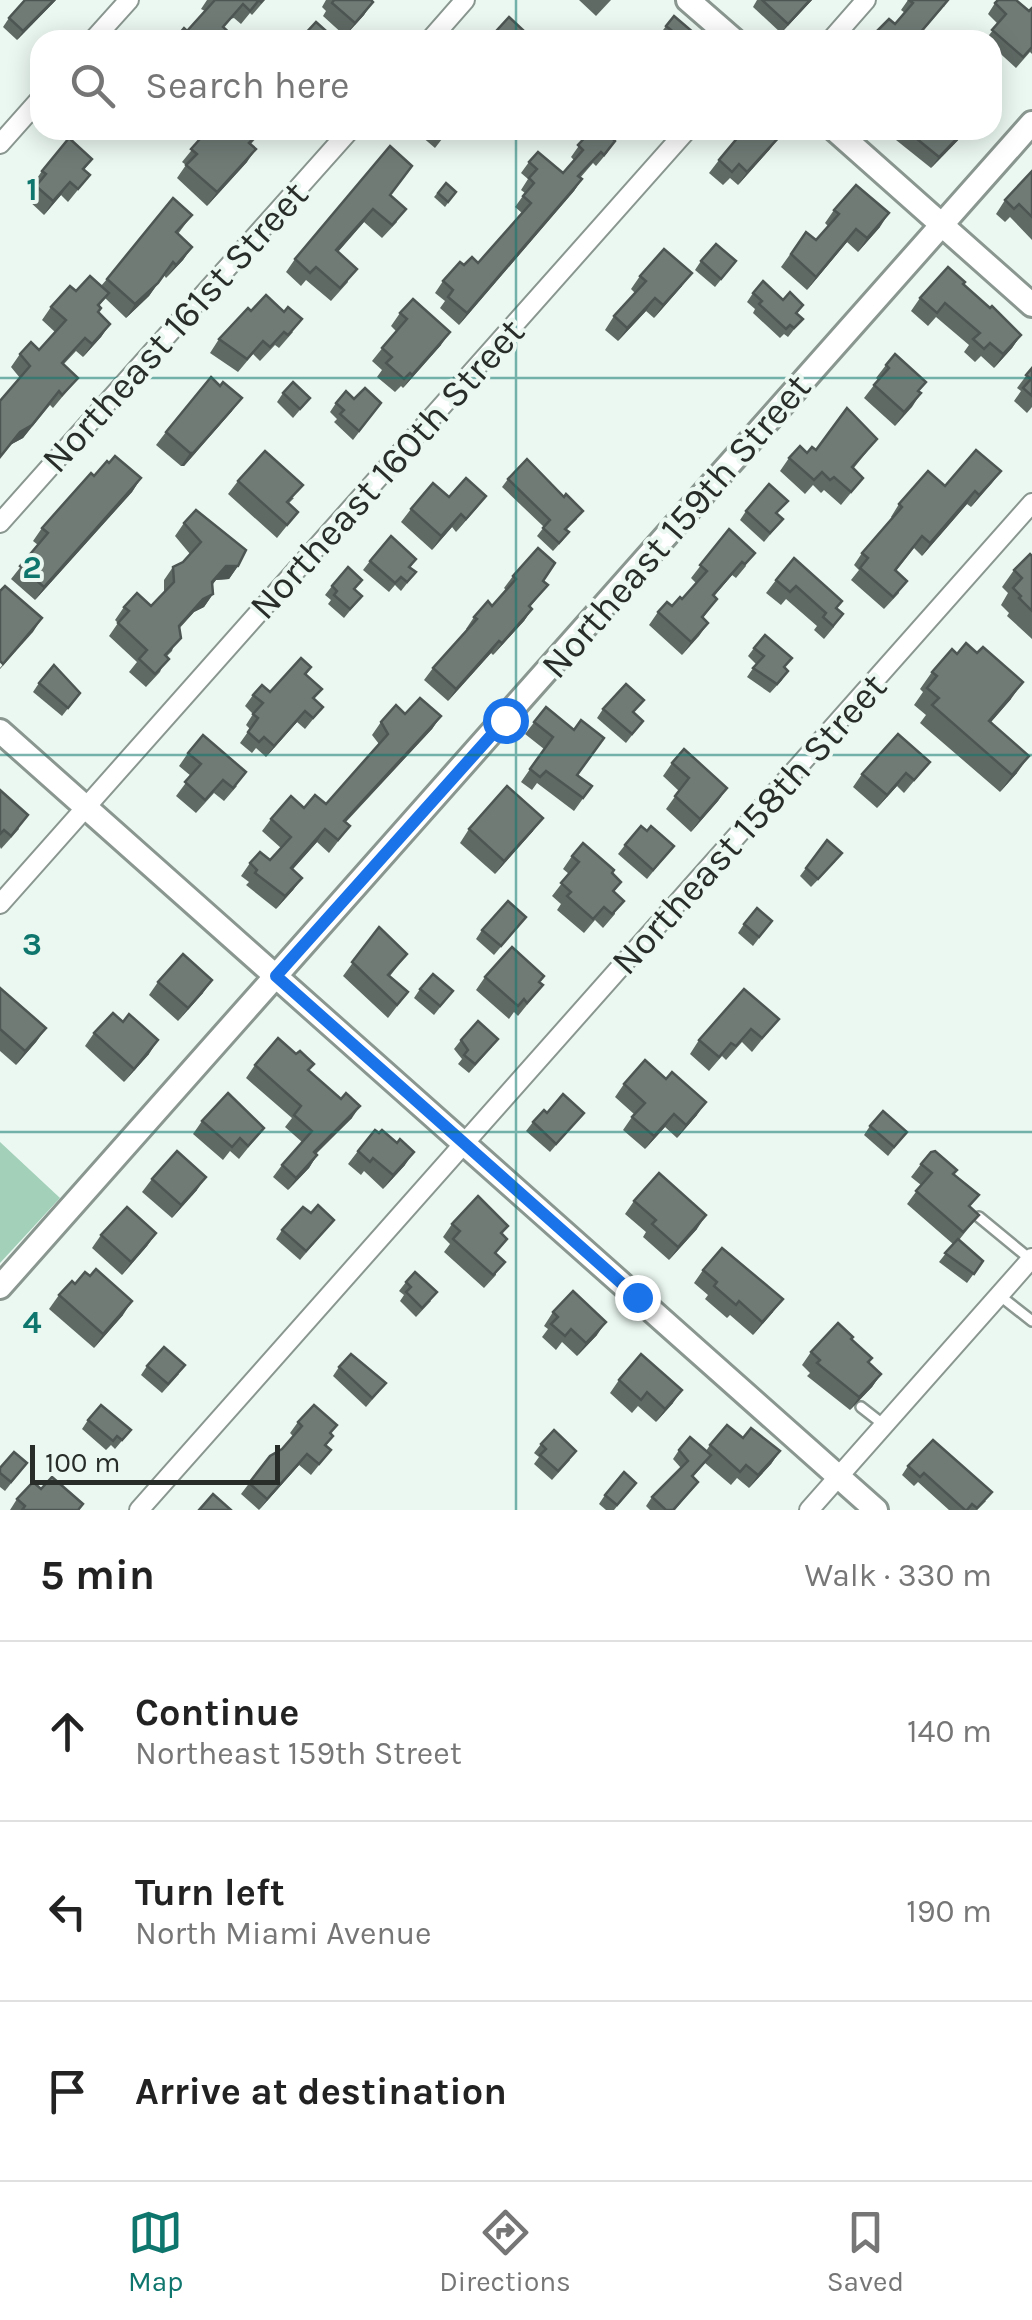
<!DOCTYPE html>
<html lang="en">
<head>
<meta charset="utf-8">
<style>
	body { margin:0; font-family:Karla,sans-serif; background:#f6f6f6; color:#222 }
	.scale { position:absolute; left:30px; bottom:25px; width:250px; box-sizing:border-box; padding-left:10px; border:5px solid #282d2a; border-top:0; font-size:28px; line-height:35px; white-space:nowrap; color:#282d2a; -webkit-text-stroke:8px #ebf8f1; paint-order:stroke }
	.stop { position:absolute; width:30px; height:30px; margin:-22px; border:8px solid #1a73e8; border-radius:50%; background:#fff }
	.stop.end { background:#1a73e8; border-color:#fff; box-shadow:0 2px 10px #0008 }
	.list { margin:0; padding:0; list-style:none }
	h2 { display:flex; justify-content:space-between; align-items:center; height:130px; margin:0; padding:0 40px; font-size:42px }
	h2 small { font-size:32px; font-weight:400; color:#767676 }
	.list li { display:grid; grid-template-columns:65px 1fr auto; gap:30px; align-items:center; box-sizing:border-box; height:180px; padding:0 40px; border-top:2px solid #e0e0e0 }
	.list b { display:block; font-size:38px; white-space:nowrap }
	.list p { margin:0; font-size:32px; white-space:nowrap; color:#767676 }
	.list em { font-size:32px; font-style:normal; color:#767676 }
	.icon { flex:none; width:55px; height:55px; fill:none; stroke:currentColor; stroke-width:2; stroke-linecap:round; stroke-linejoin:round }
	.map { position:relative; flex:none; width:1032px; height:1510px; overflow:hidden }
	.search { position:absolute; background:#fff; box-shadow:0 5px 25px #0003; left:30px; right:30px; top:30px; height:110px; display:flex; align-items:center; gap:25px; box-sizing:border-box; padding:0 35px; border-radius:30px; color:#767676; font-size:38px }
	.sheet { height:670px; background:#fff }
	nav { display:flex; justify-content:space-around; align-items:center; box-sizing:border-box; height:140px; border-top:2px solid #e0e0e0; background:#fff; font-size:28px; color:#767676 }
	nav a { display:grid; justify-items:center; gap:5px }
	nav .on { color:#0f766e }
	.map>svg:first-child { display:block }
</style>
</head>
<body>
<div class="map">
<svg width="1032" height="1510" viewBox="0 0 1032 1510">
	<rect width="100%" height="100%" fill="#ebf8f1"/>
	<path fill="#a2d0b9" d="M 0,1142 L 60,1198 L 0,1263 Z"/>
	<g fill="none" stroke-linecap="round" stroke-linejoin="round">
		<g stroke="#8a9690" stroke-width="14">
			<g id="service">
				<path d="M 979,1217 L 1030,1259"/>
				<path d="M 999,1295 L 1032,1321"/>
				<path d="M 861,1407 L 884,1425"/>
			</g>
		</g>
		<g stroke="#8a9690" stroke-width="22">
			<g id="minor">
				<path d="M 93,40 L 129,0"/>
				<path d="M 430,40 L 465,0"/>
				<path d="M 831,40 L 866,0"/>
				<path d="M 0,144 L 40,99"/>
				<path d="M 0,523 L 350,130"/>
				<path d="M 0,904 L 687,130"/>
				<path d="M 139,1510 L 1032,503"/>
				<path d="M 809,1510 L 1032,1258"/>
			</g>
		</g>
		<g stroke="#8a9690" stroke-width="28">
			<g id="tertiary">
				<path d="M 688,0 L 734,40"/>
				<path d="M 835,130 L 1032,305"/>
				<path d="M 0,731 L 876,1510"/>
				<path d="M 0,1287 L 1032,123"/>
			</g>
		</g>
		<use href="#service" stroke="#fff" stroke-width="9"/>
		<use href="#minor" stroke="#fff" stroke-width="18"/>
		<use href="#tertiary" stroke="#fff" stroke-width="22"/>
	</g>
	<g fill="#606a65">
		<path d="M 56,0 L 17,40 L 3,27 L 9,18 Z"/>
		<path d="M 207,0 L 265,0 L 252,15 L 250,13 L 241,24 L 234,18 L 187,31 L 205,11 L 201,9 Z"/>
		<path d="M 326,0 L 371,0 L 364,15 L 345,36 L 323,16 L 326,11 L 322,7 Z"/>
		<path d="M 579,0 L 611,0 L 596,16 Z"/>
		<path d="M 757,0 L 812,0 L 781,33 L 753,7 Z"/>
		<path d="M 908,0 L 945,6 L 895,24 L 905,13 L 901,10 Z"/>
		<path d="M 995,3 L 1029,11 L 1032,8 L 1032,54 L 1030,52 L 1016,68 L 992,46 L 992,40 L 985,40 L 998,24 L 988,14 Z"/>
		<path d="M 666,26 L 700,40 L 661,40 L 658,37 Z"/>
		<path d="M 208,130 L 263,130 L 251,144 L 247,162 L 207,206 L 177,178 L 186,165 L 182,162 Z"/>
		<path d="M 414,130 L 449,130 L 435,148 Z"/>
		<path d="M 583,130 L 622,130 L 614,140 L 607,153 L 596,166 L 593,163 L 580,178 L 582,179 L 574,191 L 459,325 L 440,308 L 445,301 L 435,293 L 443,281 L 464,265 L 478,263 L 522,213 L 515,207 L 525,193 L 521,190 L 528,179 L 521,173 L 529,162 L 563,173 L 574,160 L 571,157 L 583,140 L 579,136 Z"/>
		<path d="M 895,130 L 968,130 L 931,168 L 891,136 Z"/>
		<path d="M 770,149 L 738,185 L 730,178 L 723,185 L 709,173 L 719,160 Z"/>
		<path d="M 92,159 L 84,170 L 90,175 L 68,202 L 61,195 L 44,215 L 27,199 L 36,186 L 33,184 L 42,171 Z"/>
		<path d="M 1032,171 L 1032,240 L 1010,217 L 1005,222 L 996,214 L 1005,200 Z"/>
		<path d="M 446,183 L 456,192 L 445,207 L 434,197 Z"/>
		<path d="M 391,195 L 397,222 L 382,238 L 364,222 L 338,252 L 348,282 L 331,301 L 306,280 L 301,286 L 286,272 L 295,259 Z"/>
		<path d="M 834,210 L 880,227 L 858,252 L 847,242 L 807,290 L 781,267 L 806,232 L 816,240 L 828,226 L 825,223 Z"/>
		<path d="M 192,215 L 178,234 L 192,247 L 183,260 L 166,278 L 164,275 L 149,296 L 126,318 L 105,298 L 99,306 L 98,313 L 110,324 L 101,337 L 83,357 L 76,351 L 63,365 L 78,378 L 53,408 L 50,405 L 23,438 L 10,445 L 20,378 L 11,367 L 20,354 L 39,350 L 55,332 L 42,320 L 51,307 L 76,291 L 101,286 L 107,279 Z"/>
		<path d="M 701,261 L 736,261 L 715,287 L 695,270 Z"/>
		<path d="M 640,276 L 682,286 L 654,318 L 646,311 L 618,341 L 605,330 L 614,316 L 635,293 L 631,289 Z"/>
		<path d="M 963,284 L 1021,335 L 1012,348 L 994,368 L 981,356 L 975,362 L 964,352 L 969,345 L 936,317 L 928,326 L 911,311 L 920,298 Z"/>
		<path d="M 753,293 L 803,305 L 797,314 L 796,327 L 788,337 L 784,334 L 780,338 L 753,313 L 755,309 L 747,302 Z"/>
		<path d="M 251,311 L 293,332 L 279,348 L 275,345 L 260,361 L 253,354 L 238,372 L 210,353 L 219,339 Z"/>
		<path d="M 400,313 L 441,345 L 403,388 L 401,386 L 395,392 L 377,377 L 382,370 L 372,361 L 396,331 L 391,326 Z"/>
		<path d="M 886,365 L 921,393 L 895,426 L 864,398 L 878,380 L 876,378 Z"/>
		<path d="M 1032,368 L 1032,407 L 1027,413 L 1014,401 L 1021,391 L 1017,388 Z"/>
		<path d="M 283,393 L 310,398 L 293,418 L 277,402 Z"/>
		<path d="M 336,403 L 381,403 L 353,440 L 334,422 L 337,419 L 330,412 Z"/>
		<path d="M 232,411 L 184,466 L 181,466 L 156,445 L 166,432 Z"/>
		<path d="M 877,439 L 853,469 L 863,478 L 841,505 L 824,490 L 821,493 L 813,485 L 805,494 L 780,471 L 789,458 L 816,450 Z"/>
		<path d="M 1001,471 L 971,507 L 967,504 L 922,556 L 914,548 L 896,571 L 899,593 L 884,609 L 851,580 L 859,570 L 854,565 L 862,553 L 893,519 L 891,517 L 899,504 L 945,486 Z"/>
		<path d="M 94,476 L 141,478 L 132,492 L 35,600 L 11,579 L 38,545 L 33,541 L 42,528 Z"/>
		<path d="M 508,479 L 577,519 L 566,530 L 563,540 L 553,551 L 537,536 L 544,527 L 502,487 Z"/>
		<path d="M 238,481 L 294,498 L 289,503 L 298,512 L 277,538 L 228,494 Z"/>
		<path d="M 486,496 L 456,532 L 452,527 L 432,550 L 401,522 L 411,509 L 449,497 Z"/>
		<path d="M 746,511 L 783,519 L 764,542 L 740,520 Z"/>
		<path d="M 184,523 L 238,566 L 229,579 L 216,580 L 213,584 L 213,594 L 204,607 L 194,612 L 179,628 L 172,651 L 166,657 L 160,672 L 146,687 L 129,672 L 137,662 L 109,636 L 118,623 L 115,620 L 124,607 L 151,606 L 164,592 L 164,580 L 173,567 L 183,562 L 190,554 L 175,536 Z"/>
		<path d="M 729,529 L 746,566 L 736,578 L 732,575 L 714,596 L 717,599 L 703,618 L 708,623 L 682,655 L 649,625 L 658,612 L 682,599 L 696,583 L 691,578 Z"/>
		<path d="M 1032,556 L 1032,639 L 1007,616 L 1009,613 L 1001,605 L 1008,593 L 1002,587 L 1014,570 Z"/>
		<path d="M 416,559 L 410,568 L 416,572 L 401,591 L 395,585 L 389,592 L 363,570 L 370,561 Z"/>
		<path d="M 513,576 L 543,581 L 548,585 L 530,607 L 532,609 L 524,621 L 493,655 L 491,653 L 448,701 L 424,680 L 433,668 L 467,630 L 466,629 L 474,617 L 492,606 L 506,590 L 504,588 Z"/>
		<path d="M 776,580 L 842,601 L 837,608 L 834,627 L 824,639 L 814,630 L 817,626 L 786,599 L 781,605 L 766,593 Z"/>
		<path d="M 332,586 L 355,590 L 362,596 L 344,618 L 328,604 L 331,600 L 325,595 Z"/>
		<path d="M 754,648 L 785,668 L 782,680 L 770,693 L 747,677 L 756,664 L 748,656 Z"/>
		<path d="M 311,667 L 306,675 L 322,689 L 314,699 L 323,707 L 305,729 L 297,722 L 266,757 L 256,748 L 252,753 L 240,743 L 250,729 L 246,725 L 253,714 L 245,706 L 253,695 L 270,692 Z"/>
		<path d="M 932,672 L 1011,699 L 991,722 L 1017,773 L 1000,792 L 920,723 L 926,715 L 914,705 L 923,692 L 920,689 Z"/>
		<path d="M 39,683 L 80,693 L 62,716 L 33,692 Z"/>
		<path d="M 546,707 L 577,775 L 592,786 L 574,811 L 537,783 L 532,790 L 521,782 L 544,749 L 525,734 Z"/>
		<path d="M 603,709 L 634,713 L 643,721 L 626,743 L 597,718 Z"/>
		<path d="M 405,714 L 441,716 L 432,729 L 346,822 L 350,826 L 329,853 L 317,842 L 293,869 L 302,878 L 293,890 L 276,909 L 246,885 L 249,882 L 241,876 L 250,863 L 270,860 L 281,848 L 262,831 L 271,819 L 304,808 L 326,804 L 379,744 L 372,735 L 381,722 Z"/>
		<path d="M 188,753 L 237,786 L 224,801 L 214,793 L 196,813 L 176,796 L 191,776 L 179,766 Z"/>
		<path d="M 930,762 L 904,793 L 897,786 L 877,808 L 853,787 L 862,774 Z"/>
		<path d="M 672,763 L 727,788 L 718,801 L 691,832 L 666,809 L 679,791 L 663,776 Z"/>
		<path d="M 0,790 L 19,829 L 1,849 L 0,847 Z"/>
		<path d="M 469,829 L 533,831 L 495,874 L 460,843 Z"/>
		<path d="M 647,831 L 674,846 L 647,879 L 618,854 L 625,845 Z"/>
		<path d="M 827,840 L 835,862 L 811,887 L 800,876 Z"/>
		<path d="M 572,856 L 612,873 L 621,882 L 614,892 L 615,914 L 603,928 L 595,920 L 584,933 L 557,910 L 561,904 L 552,896 L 569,874 L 563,869 Z"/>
		<path d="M 526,917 L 494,955 L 476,939 L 482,930 Z"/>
		<path d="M 772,921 L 753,946 L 738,933 L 744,924 Z"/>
		<path d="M 379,927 L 407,954 L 390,976 L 408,992 L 388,1018 L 343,976 Z"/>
		<path d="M 485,977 L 540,982 L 543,985 L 518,1016 L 514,1012 L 509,1019 L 476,990 Z"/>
		<path d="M 158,982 L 203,993 L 178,1021 L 149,995 Z"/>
		<path d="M 0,988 L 46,1028 L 36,1042 L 16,1065 L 0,1051 Z"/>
		<path d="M 420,989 L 453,991 L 434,1015 L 414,998 Z"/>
		<path d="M 779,1019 L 752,1052 L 742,1042 L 726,1060 L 722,1056 L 709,1071 L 690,1054 L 699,1040 Z"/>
		<path d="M 94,1033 L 149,1054 L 124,1082 L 85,1046 Z"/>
		<path d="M 461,1040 L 492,1047 L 469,1073 L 458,1064 L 462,1059 L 454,1049 Z"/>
		<path d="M 296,1054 L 314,1064 L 309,1070 L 352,1118 L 316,1154 L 317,1155 L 309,1168 L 288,1190 L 273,1177 L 282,1165 L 302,1142 L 285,1127 L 292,1118 L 246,1078 L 255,1065 Z"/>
		<path d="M 624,1084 L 697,1115 L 677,1138 L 665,1127 L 645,1149 L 623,1130 L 634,1114 L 615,1097 Z"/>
		<path d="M 547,1113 L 584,1113 L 550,1152 L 526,1131 L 533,1122 Z"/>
		<path d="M 202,1121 L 264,1128 L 239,1159 L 230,1151 L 223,1160 L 193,1134 Z"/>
		<path d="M 870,1126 L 907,1132 L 888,1156 L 864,1135 Z"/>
		<path d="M 358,1151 L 405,1165 L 383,1189 L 364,1171 L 361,1175 L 348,1164 Z"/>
		<path d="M 921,1164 L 954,1174 L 971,1207 L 979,1215 L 959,1240 L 983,1261 L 967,1283 L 939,1262 L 953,1244 L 907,1204 L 921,1185 L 911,1177 Z"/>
		<path d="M 152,1179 L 197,1190 L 172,1218 L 142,1192 Z"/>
		<path d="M 634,1201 L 697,1229 L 669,1260 L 643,1237 L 646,1232 L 625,1214 Z"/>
		<path d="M 334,1220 L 300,1260 L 276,1239 L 282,1230 Z"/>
		<path d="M 452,1224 L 508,1226 L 502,1234 L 496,1254 L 496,1275 L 484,1288 L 444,1252 L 450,1244 L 443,1237 Z"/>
		<path d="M 156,1233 L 147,1246 L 122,1275 L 92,1248 L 101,1235 Z"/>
		<path d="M 703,1270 L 773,1312 L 753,1335 L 730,1315 L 727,1318 L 705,1299 L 708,1295 L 694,1283 Z"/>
		<path d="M 406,1282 L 431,1301 L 416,1317 L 400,1301 L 404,1295 L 399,1291 Z"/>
		<path d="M 59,1295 L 123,1315 L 94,1348 L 49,1309 Z"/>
		<path d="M 553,1312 L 597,1335 L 577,1356 L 562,1342 L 556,1350 L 542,1337 L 548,1329 L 544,1326 Z"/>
		<path d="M 851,1340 L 869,1362 L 881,1374 L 872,1387 L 850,1410 L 807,1376 L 810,1373 L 802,1365 L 811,1352 Z"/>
		<path d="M 147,1366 L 179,1374 L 162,1393 L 141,1375 Z"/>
		<path d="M 339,1367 L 379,1392 L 366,1407 L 333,1376 Z"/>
		<path d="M 619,1380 L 673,1403 L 656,1422 L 638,1406 L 632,1413 L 610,1393 Z"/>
		<path d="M 88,1420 L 131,1430 L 115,1449 L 111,1445 L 106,1450 L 82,1429 Z"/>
		<path d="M 298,1422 L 333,1436 L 326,1446 L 331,1450 L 311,1475 L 299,1465 L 259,1510 L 241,1494 L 270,1456 L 282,1449 L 293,1436 L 290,1433 Z"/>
		<path d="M 743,1438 L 780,1451 L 771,1464 L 749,1488 L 737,1478 L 731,1485 L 705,1463 L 693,1477 L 698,1482 L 675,1510 L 650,1510 L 646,1506 L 652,1497 L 681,1468 L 673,1459 L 679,1450 L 706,1451 L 710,1445 Z"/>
		<path d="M 541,1444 L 570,1460 L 552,1480 L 534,1464 L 539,1457 L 534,1453 Z"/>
		<path d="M 27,1463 L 5,1491 L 0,1487 L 0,1468 Z"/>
		<path d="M 908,1466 L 986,1501 L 977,1510 L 949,1510 L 918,1482 L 914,1486 L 902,1475 Z"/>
		<path d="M 636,1483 L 614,1510 L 606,1510 L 599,1504 L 605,1495 Z"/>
		<path d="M 41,1489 L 83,1504 L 79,1510 L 10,1510 L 17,1499 Z"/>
	</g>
	<g fill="#4e5653">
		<path d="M 54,0 L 56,0 L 17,40 L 23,31 Z"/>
		<path d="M 810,0 L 812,0 L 781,33 L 788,24 Z"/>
		<path d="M 949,0 L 915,40 L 913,40 Z"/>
		<path d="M 373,2 L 364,15 L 345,36 L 355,23 Z"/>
		<path d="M 965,130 L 968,130 L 931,168 L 939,157 Z"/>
		<path d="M 780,136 L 770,149 L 738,185 L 747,172 Z"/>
		<path d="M 256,149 L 247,162 L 207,206 L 217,192 Z"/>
		<path d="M 582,179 L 574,191 L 459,325 L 467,313 Z"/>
		<path d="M 70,182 L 61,195 L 44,215 L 53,201 Z"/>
		<path d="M 373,209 L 364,222 L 327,264 L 336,250 Z"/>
		<path d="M 889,213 L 880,227 L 858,252 L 867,238 Z"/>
		<path d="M 856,229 L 847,242 L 807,290 L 816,277 Z"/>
		<path d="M 192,247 L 183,260 L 166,278 L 176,265 Z"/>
		<path d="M 692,273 L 682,286 L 654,318 L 663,305 Z"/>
		<path d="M 158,283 L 149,296 L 126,318 L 135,304 Z"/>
		<path d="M 655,298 L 646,311 L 618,341 L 627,328 Z"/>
		<path d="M 110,324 L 101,337 L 83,357 L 92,344 Z"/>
		<path d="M 450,332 L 441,345 L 403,388 L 412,375 Z"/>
		<path d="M 1021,335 L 1012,348 L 994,368 L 1003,354 Z"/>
		<path d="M 59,391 L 23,438 L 10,445 L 0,459 L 20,432 Z"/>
		<path d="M 921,393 L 912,407 L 895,426 L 904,412 Z"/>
		<path d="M 242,398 L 232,411 L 184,466 L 181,466 L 190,453 Z"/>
		<path d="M 1001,471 L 992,483 L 971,507 L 979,495 Z"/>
		<path d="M 141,478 L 132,492 L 35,600 L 44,587 Z"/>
		<path d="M 975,491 L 967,504 L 922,556 L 930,543 Z"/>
		<path d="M 486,496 L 476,509 L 456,532 L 466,519 Z"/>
		<path d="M 461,514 L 452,527 L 432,550 L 441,536 Z"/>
		<path d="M 742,562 L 732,575 L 704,608 L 713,595 Z"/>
		<path d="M 226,566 L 238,566 L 229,579 L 216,580 L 203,595 Z"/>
		<path d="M 213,594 L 204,607 L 194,612 L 170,639 L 203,599 Z"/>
		<path d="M 532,609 L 524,621 L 493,655 L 502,643 Z"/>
		<path d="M 42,618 L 33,632 L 0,669 L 0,668 Z"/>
		<path d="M 708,623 L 699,636 L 682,655 L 691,642 Z"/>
		<path d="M 499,641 L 491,653 L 448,701 L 456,689 Z"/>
		<path d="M 1023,682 L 1011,699 L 977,738 L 989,721 Z"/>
		<path d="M 305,711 L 297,722 L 266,757 L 274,746 Z"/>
		<path d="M 441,716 L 432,729 L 335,833 L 344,821 Z"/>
		<path d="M 1029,756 L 1017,773 L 1000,792 L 1012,775 Z"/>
		<path d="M 906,773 L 897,786 L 877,808 L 887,795 Z"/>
		<path d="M 727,788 L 718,801 L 691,832 L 700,819 Z"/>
		<path d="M 543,818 L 533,831 L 495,874 L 504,861 Z"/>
		<path d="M 325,829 L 317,842 L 283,880 L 291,868 Z"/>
		<path d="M 302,878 L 293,890 L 276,909 L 285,896 Z"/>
		<path d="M 212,980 L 203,993 L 178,1021 L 188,1008 Z"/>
		<path d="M 46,1028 L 36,1042 L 16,1065 L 25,1051 Z"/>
		<path d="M 158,1040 L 149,1054 L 124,1082 L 134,1069 Z"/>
		<path d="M 706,1102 L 697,1115 L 677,1138 L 686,1125 Z"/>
		<path d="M 360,1106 L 352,1118 L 305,1164 L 314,1152 Z"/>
		<path d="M 674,1114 L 665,1127 L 645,1149 L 654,1136 Z"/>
		<path d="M 414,1152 L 405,1165 L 383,1189 L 393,1175 Z"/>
		<path d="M 317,1155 L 309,1168 L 288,1190 L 296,1178 Z"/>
		<path d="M 206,1177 L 197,1190 L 172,1218 L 181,1205 Z"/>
		<path d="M 706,1215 L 697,1229 L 669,1260 L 678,1247 Z"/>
		<path d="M 156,1233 L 147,1246 L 122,1275 L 131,1262 Z"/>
		<path d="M 783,1299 L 773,1312 L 753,1335 L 762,1322 Z"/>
		<path d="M 132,1301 L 123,1315 L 94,1348 L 103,1334 Z"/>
		<path d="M 606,1322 L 597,1335 L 577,1356 L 586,1343 Z"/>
		<path d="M 881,1374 L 872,1387 L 850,1410 L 859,1397 Z"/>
		<path d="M 682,1390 L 673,1403 L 656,1422 L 665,1409 Z"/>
		<path d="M 780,1451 L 771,1464 L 749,1488 L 758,1475 Z"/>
		<path d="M 307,1454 L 299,1465 L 259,1510 L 267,1499 Z"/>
	</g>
	<g fill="#707b76" stroke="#4e5653" stroke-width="2.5">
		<path d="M 25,0 L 54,0 L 23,31 L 9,18 Z"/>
		<path d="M 215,0 L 263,0 L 261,2 L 259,0 L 250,11 L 243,4 L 223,27 L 232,35 L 227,40 L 174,40 L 184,28 L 187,31 Z"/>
		<path d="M 334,0 L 371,0 L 373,2 L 355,23 L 332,3 Z"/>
		<path d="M 762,0 L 810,0 L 788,24 Z"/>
		<path d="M 909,0 L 948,0 L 914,40 L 868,40 L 889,19 L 895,24 L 913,3 Z"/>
		<path d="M 998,0 L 1016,0 L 1029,11 L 1032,8 L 1032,47 L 1023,57 L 992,30 L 1006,14 L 995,3 Z"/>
		<path d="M 674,16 L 701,39 L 700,40 L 663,39 L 671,30 L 666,26 Z"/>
		<path d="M 509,17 L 523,30 L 514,40 L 488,40 Z"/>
		<path d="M 316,22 L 334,38 L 332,40 L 290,40 L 297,33 L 302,37 Z"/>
		<path d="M 208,130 L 261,130 L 249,143 L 256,149 L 217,192 L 186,165 L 197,154 L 191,149 Z"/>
		<path d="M 592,130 L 620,130 L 613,139 L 615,141 L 604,155 L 601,152 L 578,176 L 582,179 L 467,313 L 448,297 L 453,290 L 443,281 L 460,262 L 464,265 L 472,257 L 478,263 L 531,203 L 523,196 L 534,183 L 529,178 L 537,169 L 529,162 L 538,152 L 563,173 L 583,150 L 578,145 Z"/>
		<path d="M 744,130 L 782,130 L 780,136 L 747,172 L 739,164 L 732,172 L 719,160 Z"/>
		<path d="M 906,130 L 965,130 L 939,157 Z"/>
		<path d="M 69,138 L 92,159 L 83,169 L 90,175 L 78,189 L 70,182 L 53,201 L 36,186 L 46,174 L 42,171 Z"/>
		<path d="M 390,146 L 412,166 L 390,195 L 406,209 L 392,225 L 373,209 L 336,250 L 357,269 L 340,288 L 316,267 L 310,273 L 295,259 Z"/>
		<path d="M 1032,171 L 1032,217 L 1019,204 L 1014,209 L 1005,200 Z"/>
		<path d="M 446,183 L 456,192 L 448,202 L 438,193 Z"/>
		<path d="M 856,185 L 889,213 L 867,238 L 856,229 L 816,277 L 791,254 L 806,232 L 816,240 L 839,214 L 834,210 Z"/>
		<path d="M 173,198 L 192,215 L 176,232 L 192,247 L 176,265 L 173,262 L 158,283 L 135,304 L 107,279 Z"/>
		<path d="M 716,244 L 736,261 L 721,279 L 701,261 Z"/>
		<path d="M 664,249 L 692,273 L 663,305 L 655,298 L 627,328 L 614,316 L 646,281 L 640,276 Z"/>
		<path d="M 948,267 L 965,282 L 963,284 L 990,308 L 992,306 L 1021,335 L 1003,354 L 990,343 L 984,349 L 973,339 L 980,333 L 945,303 L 937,313 L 920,298 Z"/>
		<path d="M 90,276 L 109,293 L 98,305 L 101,308 L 98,312 L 110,324 L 92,344 L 85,338 L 62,363 L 78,378 L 62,395 L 59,391 L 32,425 L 20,432 L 0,457 L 0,401 L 30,366 L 20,354 L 31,342 L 39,350 L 66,320 L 51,307 L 70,286 L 76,291 Z"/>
		<path d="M 763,281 L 783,300 L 790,292 L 803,305 L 796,313 L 803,319 L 794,328 L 790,325 L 786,329 L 759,304 L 762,301 L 753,293 Z"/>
		<path d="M 266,295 L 284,312 L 288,307 L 302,319 L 288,335 L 284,332 L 270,347 L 263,341 L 247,359 L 219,339 L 248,308 L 251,311 Z"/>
		<path d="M 413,299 L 450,332 L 412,375 L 410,373 L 404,379 L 386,363 L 392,357 L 382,348 L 407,319 L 400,313 Z"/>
		<path d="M 895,354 L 926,382 L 918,391 L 921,393 L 904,412 L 874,385 L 889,368 L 886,365 Z"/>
		<path d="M 1032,368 L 1032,396 L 1023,388 L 1031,379 L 1026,375 Z"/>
		<path d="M 211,377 L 220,386 L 223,382 L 242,398 L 193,453 L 190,453 L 166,432 Z"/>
		<path d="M 293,382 L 310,398 L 300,409 L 283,393 Z"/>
		<path d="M 365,388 L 381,403 L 359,431 L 340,414 L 344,410 L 336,403 L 346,391 L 354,399 Z"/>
		<path d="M 847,408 L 877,439 L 852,467 L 863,478 L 851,492 L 834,477 L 830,480 L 822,472 L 814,480 L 789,458 L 800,446 L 807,453 L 812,447 L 816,450 Z"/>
		<path d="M 976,450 L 1001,471 L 979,495 L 975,491 L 930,543 L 922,536 L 895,570 L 907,581 L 893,597 L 860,568 L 868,558 L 862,553 L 902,507 L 899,504 L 928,471 L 945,486 Z"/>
		<path d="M 265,451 L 303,485 L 287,502 L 298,512 L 287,525 L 238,481 Z"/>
		<path d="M 115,456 L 141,478 L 44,587 L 20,566 L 48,533 L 42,528 L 91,473 L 94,476 L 107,461 L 109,463 Z"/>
		<path d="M 527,459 L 564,497 L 566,494 L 583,511 L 565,529 L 569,532 L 559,543 L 543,528 L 550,520 L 508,479 Z"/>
		<path d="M 466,478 L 486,496 L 466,519 L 461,514 L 441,536 L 411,509 L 433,483 L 449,497 Z"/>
		<path d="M 769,484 L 788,501 L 776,513 L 783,519 L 770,533 L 746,511 Z"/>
		<path d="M 196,510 L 246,550 L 238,566 L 226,566 L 212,582 L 213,594 L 203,599 L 179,626 L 181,638 L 165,655 L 169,659 L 155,674 L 139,659 L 147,650 L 118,623 L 129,611 L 124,607 L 137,593 L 151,606 L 174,582 L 173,567 L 183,562 L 201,542 L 184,523 Z"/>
		<path d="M 729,529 L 755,553 L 745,564 L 742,562 L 713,595 L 717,599 L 702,617 L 708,623 L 691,642 L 658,612 L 667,602 L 672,606 L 680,597 L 682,599 L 707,571 L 700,565 Z"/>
		<path d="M 391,536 L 416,559 L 409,567 L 416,572 L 407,582 L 401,577 L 395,583 L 370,561 Z"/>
		<path d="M 538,548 L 555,563 L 543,581 L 548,585 L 529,606 L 532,609 L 502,643 L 499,641 L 456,689 L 433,668 L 477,619 L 474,617 L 488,601 L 492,606 L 516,579 L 513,576 Z"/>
		<path d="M 1030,554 L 1032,556 L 1032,611 L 1019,598 L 1021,596 L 1013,588 L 1022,578 L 1014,570 Z"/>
		<path d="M 794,558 L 842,601 L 836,608 L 843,614 L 833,626 L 823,617 L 826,613 L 796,586 L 790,592 L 776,580 Z"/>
		<path d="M 348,567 L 362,580 L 354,589 L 362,596 L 350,609 L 334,595 L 337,591 L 332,586 Z"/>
		<path d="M 5,586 L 42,618 L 3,664 L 0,661 L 0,591 Z"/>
		<path d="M 765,635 L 792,658 L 784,667 L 788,671 L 777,684 L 753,668 L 764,656 L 754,648 Z"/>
		<path d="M 966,643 L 977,653 L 983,647 L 1023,682 L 989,721 L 1029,756 L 1012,775 L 932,705 L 939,698 L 927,688 L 937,676 L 932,672 L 952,649 L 957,654 Z"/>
		<path d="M 301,658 L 311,667 L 305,674 L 322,689 L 313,698 L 323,707 L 313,718 L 305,711 L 274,746 L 264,737 L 259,742 L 248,732 L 258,718 L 253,714 L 263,703 L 253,695 L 262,685 L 270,692 Z"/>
		<path d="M 54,665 L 80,693 L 68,708 L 39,683 Z"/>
		<path d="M 626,684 L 644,700 L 633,712 L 643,721 L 632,734 L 603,709 Z"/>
		<path d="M 420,698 L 441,716 L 344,821 L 350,826 L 338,840 L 325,829 L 291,868 L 302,878 L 285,896 L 255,873 L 257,870 L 250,863 L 260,852 L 270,860 L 291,837 L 271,819 L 291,796 L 304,808 L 315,795 L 326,804 L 388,734 L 381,722 L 396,705 L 405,714 Z"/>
		<path d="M 546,707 L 574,730 L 581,720 L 604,738 L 577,775 L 592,786 L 583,798 L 546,771 L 540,777 L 530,769 L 553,737 L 534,722 Z"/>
		<path d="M 898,734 L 930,762 L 914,780 L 906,773 L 887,795 L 862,774 Z"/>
		<path d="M 203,735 L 246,772 L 233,788 L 223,780 L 205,800 L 185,782 L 201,764 L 188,753 Z"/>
		<path d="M 684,749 L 727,788 L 700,819 L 675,796 L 689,778 L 672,763 Z"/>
		<path d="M 507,786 L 543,818 L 504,861 L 469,829 Z"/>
		<path d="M 0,790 L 28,815 L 11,836 L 4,830 L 0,834 Z"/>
		<path d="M 641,826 L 647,831 L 651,826 L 674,846 L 653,870 L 625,845 Z"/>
		<path d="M 827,840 L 842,853 L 818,879 L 806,868 Z"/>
		<path d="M 583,843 L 614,870 L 612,873 L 621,882 L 613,891 L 624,901 L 612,914 L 604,907 L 593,919 L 567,896 L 571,892 L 561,883 L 579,862 L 572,856 Z"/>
		<path d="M 508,901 L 526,917 L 501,946 L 482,930 Z"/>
		<path d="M 757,908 L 772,921 L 759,937 L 744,924 Z"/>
		<path d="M 379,927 L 407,954 L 388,975 L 408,992 L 397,1005 L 352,962 Z"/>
		<path d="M 512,947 L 544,976 L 539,982 L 543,985 L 527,1003 L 524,999 L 518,1006 L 485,977 Z"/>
		<path d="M 183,954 L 212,980 L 188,1008 L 158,982 Z"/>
		<path d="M 433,974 L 453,991 L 440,1006 L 420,989 Z"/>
		<path d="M 0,988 L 46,1028 L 25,1051 L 0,1029 Z"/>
		<path d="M 744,989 L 779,1019 L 762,1038 L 751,1029 L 736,1046 L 731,1043 L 719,1057 L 699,1040 Z"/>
		<path d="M 113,1013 L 123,1022 L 129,1014 L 158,1040 L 134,1069 L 94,1033 Z"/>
		<path d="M 478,1021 L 498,1039 L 475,1064 L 464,1055 L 468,1050 L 461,1040 Z"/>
		<path d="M 278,1038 L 296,1054 L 300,1051 L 314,1064 L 308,1070 L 341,1099 L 346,1093 L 360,1106 L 314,1152 L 317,1155 L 296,1178 L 282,1165 L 312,1131 L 294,1115 L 301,1106 L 255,1065 Z"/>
		<path d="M 645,1060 L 666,1079 L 672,1072 L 706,1102 L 686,1125 L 674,1114 L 654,1136 L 632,1117 L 645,1103 L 624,1084 Z"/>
		<path d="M 228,1093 L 264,1128 L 248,1146 L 240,1138 L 232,1147 L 202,1121 Z"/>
		<path d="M 563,1094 L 584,1113 L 556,1144 L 533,1122 L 544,1110 L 547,1113 Z"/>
		<path d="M 883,1111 L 907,1132 L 894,1147 L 870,1126 Z"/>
		<path d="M 375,1130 L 379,1133 L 382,1130 L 397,1143 L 400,1139 L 414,1152 L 393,1175 L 373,1158 L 370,1162 L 358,1151 Z"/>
		<path d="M 177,1151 L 206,1177 L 181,1205 L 152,1179 Z"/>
		<path d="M 935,1151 L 957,1170 L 953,1174 L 979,1195 L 969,1206 L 979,1215 L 963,1232 L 916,1191 L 932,1173 L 921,1164 L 931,1152 Z"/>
		<path d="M 659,1173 L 706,1215 L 678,1247 L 652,1224 L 656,1220 L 634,1201 Z"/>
		<path d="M 478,1196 L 508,1226 L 501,1233 L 507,1239 L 495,1253 L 505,1262 L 493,1275 L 453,1239 L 460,1231 L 452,1224 Z"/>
		<path d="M 318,1205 L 334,1220 L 306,1251 L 282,1230 L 303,1207 L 311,1213 Z"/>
		<path d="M 127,1207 L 156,1233 L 131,1262 L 101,1235 Z"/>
		<path d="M 958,1239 L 983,1261 L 974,1274 L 945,1253 Z"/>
		<path d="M 722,1248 L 783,1299 L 762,1322 L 739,1301 L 736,1305 L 714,1286 L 717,1282 L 703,1270 Z"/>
		<path d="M 96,1269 L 132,1301 L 103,1334 L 59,1295 L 72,1281 L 75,1284 L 85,1272 L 90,1276 Z"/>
		<path d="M 415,1272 L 437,1292 L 422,1308 L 406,1292 L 411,1287 L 406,1282 Z"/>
		<path d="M 573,1291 L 606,1322 L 586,1343 L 571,1329 L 565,1336 L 551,1324 L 558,1317 L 553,1312 Z"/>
		<path d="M 838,1323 L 853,1337 L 851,1339 L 872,1358 L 868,1362 L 881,1374 L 859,1397 L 817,1363 L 820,1360 L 811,1352 Z"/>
		<path d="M 164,1347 L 185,1365 L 168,1384 L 147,1366 Z"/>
		<path d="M 351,1354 L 386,1383 L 372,1398 L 339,1367 Z"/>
		<path d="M 641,1354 L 682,1390 L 665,1409 L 647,1392 L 641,1400 L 619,1380 Z"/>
		<path d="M 101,1405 L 131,1430 L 122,1440 L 117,1436 L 113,1441 L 88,1420 Z"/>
		<path d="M 314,1405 L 337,1425 L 330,1433 L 333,1436 L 325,1445 L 331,1450 L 319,1464 L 307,1454 L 267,1499 L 249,1483 L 270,1456 L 282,1449 L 302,1426 L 298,1422 Z"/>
		<path d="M 727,1425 L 743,1438 L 751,1428 L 780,1451 L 758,1475 L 746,1465 L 740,1472 L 710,1445 Z"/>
		<path d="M 554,1430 L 576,1451 L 558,1471 L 540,1455 L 546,1449 L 541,1444 Z"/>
		<path d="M 690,1437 L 711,1455 L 692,1476 L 698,1482 L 673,1510 L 666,1510 L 652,1497 L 688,1461 L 679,1450 Z"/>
		<path d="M 933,1440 L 992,1492 L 977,1508 L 972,1504 L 967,1510 L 965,1510 L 924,1473 L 920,1477 L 908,1466 Z"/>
		<path d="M 14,1452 L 27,1463 L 11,1482 L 0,1473 L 0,1468 Z"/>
		<path d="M 624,1472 L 636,1483 L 617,1505 L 605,1495 Z"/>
		<path d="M 52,1477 L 83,1504 L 78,1510 L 22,1510 L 25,1506 L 17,1499 L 33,1482 L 41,1489 Z"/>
		<path d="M 213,1494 L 231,1510 L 199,1510 Z"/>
	</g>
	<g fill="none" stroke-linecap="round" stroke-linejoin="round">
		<path stroke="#1a73e8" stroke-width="12" d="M 505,720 L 276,976 L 637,1297"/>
	</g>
	<path fill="none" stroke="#0f766e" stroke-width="2.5" stroke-opacity="0.55" d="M 516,0 L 516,40M 516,130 L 516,1510M 0,378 L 1032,378M 0,755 L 1032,755M 0,1132 L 1032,1132"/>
	<g text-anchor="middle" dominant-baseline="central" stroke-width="8" stroke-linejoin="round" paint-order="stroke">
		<g font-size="38" fill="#282d2a" stroke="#ebf8f1">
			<text transform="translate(175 327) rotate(-48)">Northeast 161st Street</text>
			<text transform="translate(387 469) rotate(-48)">Northeast 160th Street</text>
			<text transform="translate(676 526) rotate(-49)">Northeast 159th Street</text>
			<text transform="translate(749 824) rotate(-48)">Northeast 158th Street</text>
		</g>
	</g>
	<g font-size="32" text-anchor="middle" font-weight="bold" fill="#0f766e" stroke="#ebf8f1" stroke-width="8" stroke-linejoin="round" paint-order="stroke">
		<text x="32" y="200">1</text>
		<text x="32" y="578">2</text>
		<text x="32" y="955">3</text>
		<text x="32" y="1333">4</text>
	</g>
</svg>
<div class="scale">100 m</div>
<div class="stop" style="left:505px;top:720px"></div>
<div class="stop end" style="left:637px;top:1297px"></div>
<div class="search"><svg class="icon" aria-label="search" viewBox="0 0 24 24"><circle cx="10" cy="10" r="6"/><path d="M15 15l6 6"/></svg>Search here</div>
</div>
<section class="sheet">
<h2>5 min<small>Walk · 330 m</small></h2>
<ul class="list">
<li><svg class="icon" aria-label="ahead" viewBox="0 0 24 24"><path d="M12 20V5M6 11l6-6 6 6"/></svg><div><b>Continue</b><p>Northeast 159th Street</p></div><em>140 m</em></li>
<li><svg class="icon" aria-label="left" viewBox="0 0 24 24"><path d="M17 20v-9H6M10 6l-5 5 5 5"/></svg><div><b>Turn left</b><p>North Miami Avenue</p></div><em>190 m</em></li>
<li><svg class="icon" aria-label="arrive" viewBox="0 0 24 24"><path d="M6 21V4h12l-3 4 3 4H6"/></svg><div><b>Arrive at destination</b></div></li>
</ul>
</section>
<nav>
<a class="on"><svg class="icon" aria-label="map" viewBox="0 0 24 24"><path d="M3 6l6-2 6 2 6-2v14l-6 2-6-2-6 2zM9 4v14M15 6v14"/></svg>Map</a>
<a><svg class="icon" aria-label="directions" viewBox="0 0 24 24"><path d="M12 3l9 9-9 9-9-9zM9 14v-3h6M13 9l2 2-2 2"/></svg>Directions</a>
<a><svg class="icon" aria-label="saved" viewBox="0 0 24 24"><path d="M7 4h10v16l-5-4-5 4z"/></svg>Saved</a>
</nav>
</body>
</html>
